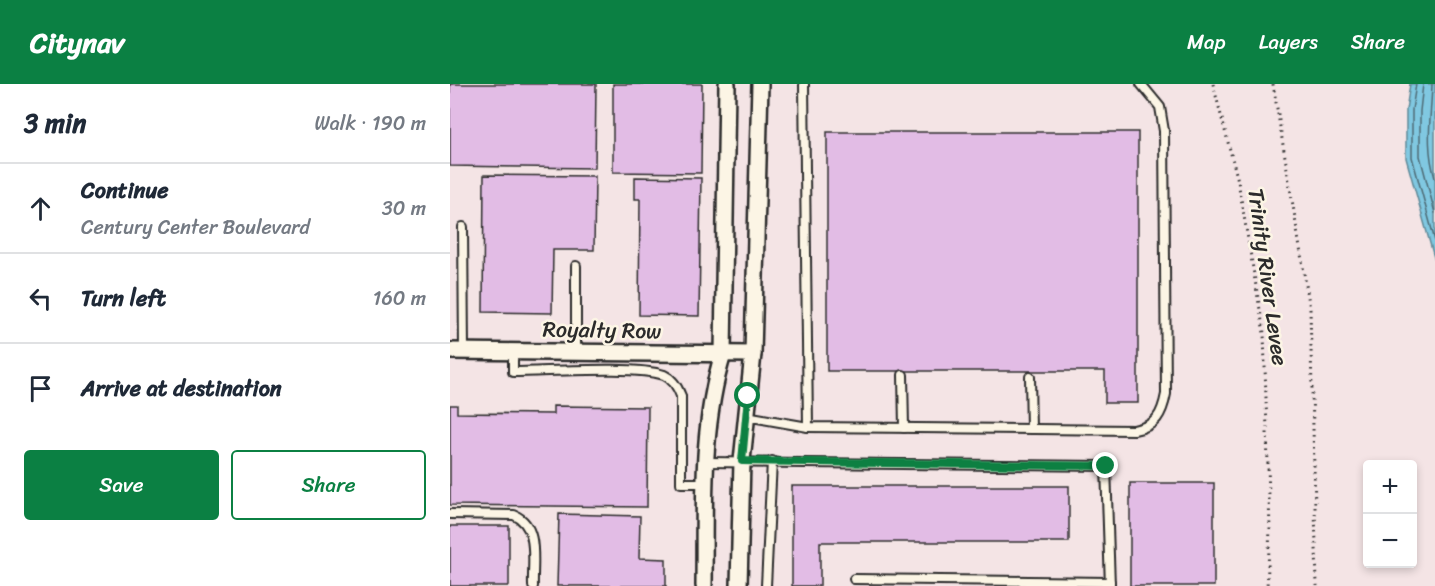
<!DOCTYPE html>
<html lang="en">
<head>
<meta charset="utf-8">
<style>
	body { margin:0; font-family:Sriracha,sans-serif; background:#f6f6f7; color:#1f2937 }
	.controls { position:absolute; right:18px; bottom:18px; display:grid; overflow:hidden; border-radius:6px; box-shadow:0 3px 9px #0003 }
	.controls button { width:54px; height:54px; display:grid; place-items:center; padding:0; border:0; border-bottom:2px solid #e0e1e3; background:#fff; color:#1f2937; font:30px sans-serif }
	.stop { position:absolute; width:18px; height:18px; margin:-14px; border:4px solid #0b8043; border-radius:50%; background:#fff }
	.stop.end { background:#0b8043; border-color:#fff; box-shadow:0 2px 6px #0008 }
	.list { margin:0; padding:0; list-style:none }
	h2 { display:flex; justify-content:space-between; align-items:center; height:78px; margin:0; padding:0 24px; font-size:26px }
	h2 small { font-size:20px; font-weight:400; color:#747a83 }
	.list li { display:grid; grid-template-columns:39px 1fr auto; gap:18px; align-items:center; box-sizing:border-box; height:90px; padding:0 24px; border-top:2px solid #e0e1e3 }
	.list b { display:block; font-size:22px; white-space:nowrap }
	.list p { margin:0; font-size:20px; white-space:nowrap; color:#747a83 }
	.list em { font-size:20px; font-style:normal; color:#747a83 }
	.actions { display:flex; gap:12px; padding:18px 24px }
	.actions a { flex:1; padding:14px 0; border:2px solid #0b8043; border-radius:6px; text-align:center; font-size:21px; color:#0b8043 }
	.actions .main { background:#0b8043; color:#fff }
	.icon { flex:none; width:33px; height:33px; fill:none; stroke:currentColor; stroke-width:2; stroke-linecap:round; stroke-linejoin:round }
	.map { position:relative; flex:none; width:985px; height:502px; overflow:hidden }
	header { display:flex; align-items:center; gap:36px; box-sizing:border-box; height:84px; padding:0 30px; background:#0b8043; color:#fff }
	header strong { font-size:28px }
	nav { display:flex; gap:33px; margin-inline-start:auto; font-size:21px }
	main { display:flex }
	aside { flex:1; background:#fff }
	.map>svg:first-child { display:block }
</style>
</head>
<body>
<header>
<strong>Citynav</strong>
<nav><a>Map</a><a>Layers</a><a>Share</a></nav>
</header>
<main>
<aside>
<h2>3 min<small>Walk · 190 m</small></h2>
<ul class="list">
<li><svg class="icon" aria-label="ahead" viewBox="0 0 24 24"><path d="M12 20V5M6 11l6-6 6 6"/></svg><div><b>Continue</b><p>Century Center Boulevard</p></div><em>30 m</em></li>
<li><svg class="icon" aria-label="left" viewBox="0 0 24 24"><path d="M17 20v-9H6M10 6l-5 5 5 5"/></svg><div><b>Turn left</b></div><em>160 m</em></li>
<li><svg class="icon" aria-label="arrive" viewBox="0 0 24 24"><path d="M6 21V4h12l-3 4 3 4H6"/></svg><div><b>Arrive at destination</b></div></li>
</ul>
<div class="actions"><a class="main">Save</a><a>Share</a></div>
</aside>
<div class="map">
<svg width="985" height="502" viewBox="0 0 985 502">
	<rect width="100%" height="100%" fill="#f4e4e5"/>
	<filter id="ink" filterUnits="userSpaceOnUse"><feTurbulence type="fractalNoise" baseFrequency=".0167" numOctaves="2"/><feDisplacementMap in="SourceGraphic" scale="12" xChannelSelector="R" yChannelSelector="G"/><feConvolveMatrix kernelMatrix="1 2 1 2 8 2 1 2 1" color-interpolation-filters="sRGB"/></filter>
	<g filter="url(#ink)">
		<path fill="#80c8e1" stroke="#5e8998" stroke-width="1.5" d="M 960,0 L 985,0 L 985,177 L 956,74 L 956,26 Z"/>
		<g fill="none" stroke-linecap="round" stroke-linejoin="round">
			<g stroke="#4d6a74" stroke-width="1.5">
				<path d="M 966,0 L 962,26 L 962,73 L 985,157"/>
				<path d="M 973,0 L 970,27 L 970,72 L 985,129"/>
				<path d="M 982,0 C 981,35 975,60 985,94"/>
			</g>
		</g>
		<g fill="#e2bce5" stroke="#2b2b2b" stroke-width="1.5">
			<path d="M 0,0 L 146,0 L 145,84 L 0,82 Z"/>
			<path d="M 163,0 L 252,0 L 251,89 L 163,88 Z"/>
			<path d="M 377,48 L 688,48 L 688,319 L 655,319 L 655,287 L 377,287 Z"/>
			<path d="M 34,91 L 145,92 L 144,166 L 103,166 L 102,229 L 33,228 Z"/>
			<path d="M 185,93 L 251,94 L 249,232 L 189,231 L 190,115 L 185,115 Z"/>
			<path d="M 0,321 L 7,321 L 7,329 L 103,330 L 103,322 L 198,323 L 197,423 L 0,421 Z"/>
			<rect x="680" y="399" width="84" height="103"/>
			<path d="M 342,402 L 619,402 L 619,458 L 370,458 L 370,502 L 342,502 Z"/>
			<path d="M 109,430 L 190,432 L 189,474 L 216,475 L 216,502 L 107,502 Z"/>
			<rect x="0" y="442" width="59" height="60"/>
		</g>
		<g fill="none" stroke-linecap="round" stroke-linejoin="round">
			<g stroke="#2b2b2b" stroke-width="12">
				<g id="lane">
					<path d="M 354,0 L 358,343"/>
					<path d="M 13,143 L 14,267"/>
					<path d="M 63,267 L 63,288 C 97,288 186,281 214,291 C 223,295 228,304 231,312 L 231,399 L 255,399"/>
					<path d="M 126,268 L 126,182"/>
					<path d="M 453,291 L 454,344"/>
					<path d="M 580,293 L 581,345"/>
					<path d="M 296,332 L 358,343 L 684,346 C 706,342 712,331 716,310 L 714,47 L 710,23 L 691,0"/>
					<path d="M 256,378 L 656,382 L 660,502"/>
					<path d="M 0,430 L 64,431 C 90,442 82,478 83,502"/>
					<path d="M 404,495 L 660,498"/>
					<path d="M 316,502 L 322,377"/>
				</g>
			</g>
			<g stroke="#2b2b2b" stroke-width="20">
				<g id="street">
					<path d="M 0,267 L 303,270"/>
					<path d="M 254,502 C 255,424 250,345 273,270 L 277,0"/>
					<path d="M 289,502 L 292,377 L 303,270 L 310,0"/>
				</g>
			</g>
			<g stroke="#2b2b2b" stroke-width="3" stroke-dasharray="1.5 4.5" stroke-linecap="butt">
				<path d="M 763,0 L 788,97 L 814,249 L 820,446 L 817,502"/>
				<path d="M 823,0 L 860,225 L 867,502"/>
			</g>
			<use href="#lane" stroke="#fcf5e5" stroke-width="8"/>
			<use href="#street" stroke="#fcf5e5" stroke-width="15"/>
		</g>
	</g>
	<g fill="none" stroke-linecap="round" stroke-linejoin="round" filter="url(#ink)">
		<path stroke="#0b8043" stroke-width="8" d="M 298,312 L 292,377 L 656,382"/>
	</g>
	<g text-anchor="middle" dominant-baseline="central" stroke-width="5" stroke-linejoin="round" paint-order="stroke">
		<g font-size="22" fill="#2b2b2b" stroke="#fcf5e5">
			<text transform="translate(818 193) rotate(82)">Trinity River Levee</text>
			<text transform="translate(152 246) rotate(1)">Royalty Row</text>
		</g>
	</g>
</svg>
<div class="controls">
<button>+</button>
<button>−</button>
</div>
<div class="stop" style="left:298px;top:312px"></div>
<div class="stop end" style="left:656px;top:382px"></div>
</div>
</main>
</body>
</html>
